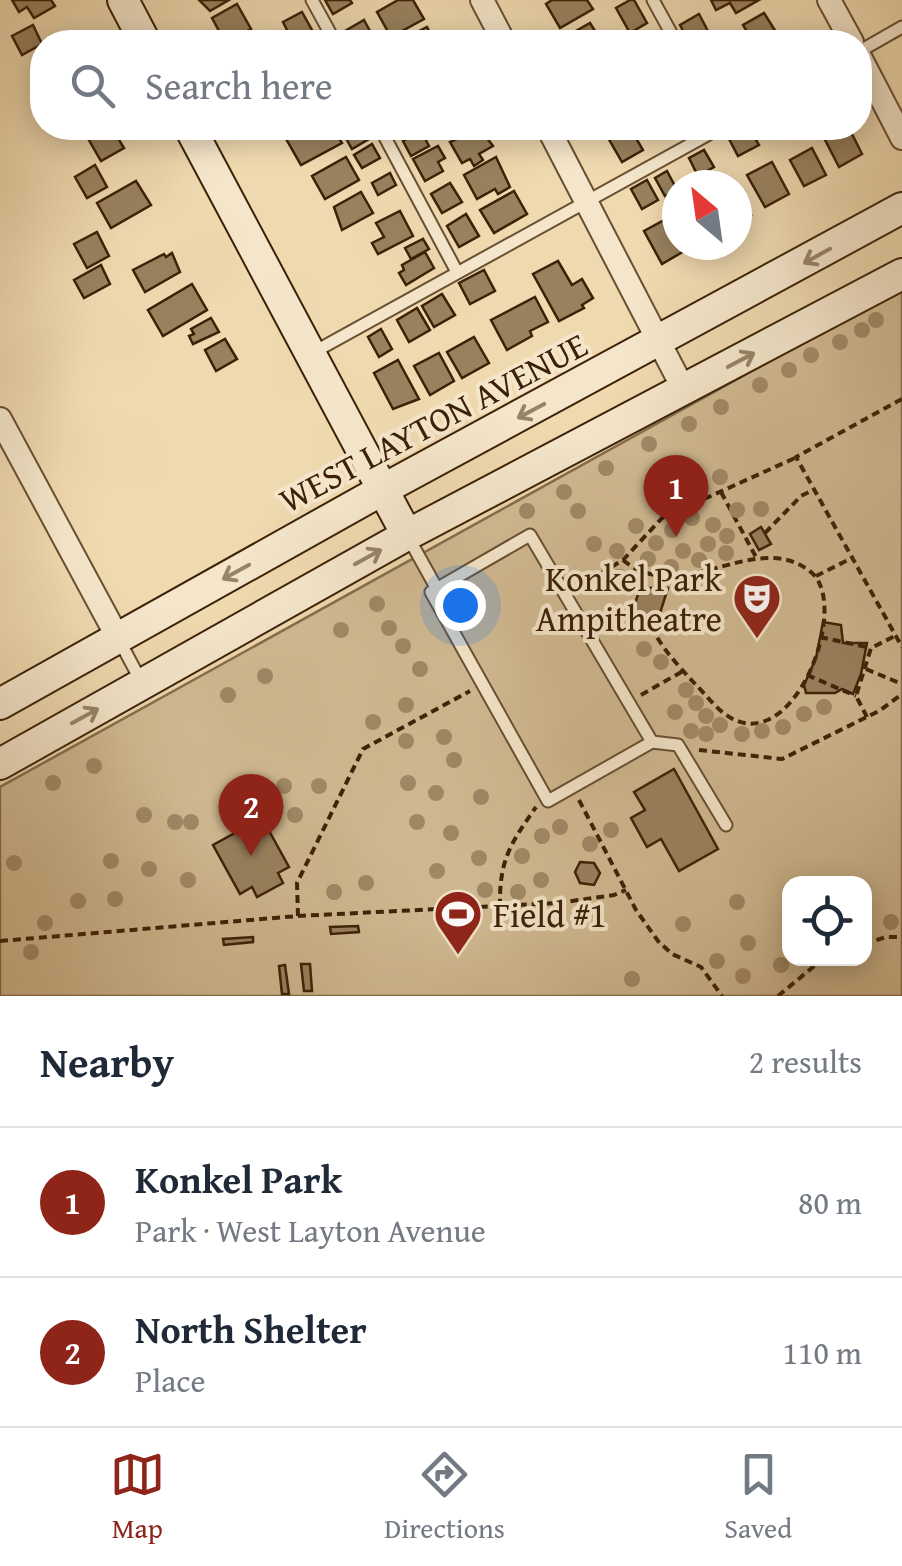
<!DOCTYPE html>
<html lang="en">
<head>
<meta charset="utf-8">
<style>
	body { margin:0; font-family:"Gentium Book Plus",serif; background:#f2f2f3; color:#1f2937 }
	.controls { position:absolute; right:30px; bottom:30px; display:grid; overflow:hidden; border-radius:20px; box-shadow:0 5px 25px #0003 }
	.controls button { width:90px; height:90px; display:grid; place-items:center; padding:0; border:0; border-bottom:2px solid #e0e1e3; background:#fff; color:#1f2937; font:50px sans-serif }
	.compass { position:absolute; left:662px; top:170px; width:90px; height:90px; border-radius:50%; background:#fff; box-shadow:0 5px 25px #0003; rotate:331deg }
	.you { position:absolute; left:460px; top:605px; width:35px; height:35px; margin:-25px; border:8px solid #fff; border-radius:50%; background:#1a73e8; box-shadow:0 0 0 15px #1a73e833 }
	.badge { display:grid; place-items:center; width:65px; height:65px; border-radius:50%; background:#8f2418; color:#fff; font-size:32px; font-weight:700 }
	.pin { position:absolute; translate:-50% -82px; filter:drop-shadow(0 2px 5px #0008) }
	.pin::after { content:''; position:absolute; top:52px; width:35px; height:30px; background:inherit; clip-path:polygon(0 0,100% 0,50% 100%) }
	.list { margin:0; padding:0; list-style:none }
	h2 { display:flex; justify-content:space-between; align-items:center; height:130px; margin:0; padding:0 40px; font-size:42px }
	h2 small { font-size:32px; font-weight:400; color:#747a83 }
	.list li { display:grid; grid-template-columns:65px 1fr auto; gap:30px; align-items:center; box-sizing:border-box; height:150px; padding:0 40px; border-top:2px solid #e0e1e3 }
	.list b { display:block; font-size:38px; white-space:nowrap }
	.list p { margin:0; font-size:32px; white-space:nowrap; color:#747a83 }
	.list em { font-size:32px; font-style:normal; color:#747a83 }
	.icon { flex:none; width:55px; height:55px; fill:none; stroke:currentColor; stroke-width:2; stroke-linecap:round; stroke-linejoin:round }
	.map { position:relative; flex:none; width:902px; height:996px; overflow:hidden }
	.search { position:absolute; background:#fff; box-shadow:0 5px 25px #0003; left:30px; right:30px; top:30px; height:110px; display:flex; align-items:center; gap:25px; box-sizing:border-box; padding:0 35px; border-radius:40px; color:#747a83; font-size:38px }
	.sheet { height:430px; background:#fff }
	nav { display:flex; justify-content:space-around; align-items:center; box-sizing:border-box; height:140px; border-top:2px solid #e0e1e3; background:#fff; font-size:28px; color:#747a83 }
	nav a { display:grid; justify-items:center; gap:5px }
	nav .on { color:#8f2418 }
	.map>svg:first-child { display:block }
</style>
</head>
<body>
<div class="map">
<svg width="902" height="996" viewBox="0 0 902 996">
	<rect width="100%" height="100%" fill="#efd9af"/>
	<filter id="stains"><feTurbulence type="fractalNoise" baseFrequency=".002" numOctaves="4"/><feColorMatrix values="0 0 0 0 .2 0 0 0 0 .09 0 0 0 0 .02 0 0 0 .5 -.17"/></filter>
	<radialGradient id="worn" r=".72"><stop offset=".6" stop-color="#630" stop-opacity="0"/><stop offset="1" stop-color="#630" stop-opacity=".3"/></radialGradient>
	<path fill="#d1ba92" stroke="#866e4c" stroke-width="2.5" fill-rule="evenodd" d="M 902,288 L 902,996 L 0,996 L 0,787 ZM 790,884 L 864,884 L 864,958 L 790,958 Z"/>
	<g fill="#99815e" stroke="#3c2107" stroke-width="2.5">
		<path d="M 12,0 L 51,0 L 55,6 L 34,18 L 27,7 L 19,12 Z"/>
		<path d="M 199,0 L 229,0 L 210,11 Z"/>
		<path d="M 325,0 L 350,0 L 352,3 L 333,14 Z"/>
		<path d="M 398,0 L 413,0 L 424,19 L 391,37 L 377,12 Z"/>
		<path d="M 552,0 L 587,0 L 593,9 L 560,28 L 546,4 Z"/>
		<path d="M 630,0 L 634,0 L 647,23 L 630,33 L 616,8 Z"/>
		<path d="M 711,0 L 759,0 L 736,13 L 730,3 L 716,10 Z"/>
		<path d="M 237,4 L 251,29 L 225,42 L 212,18 Z"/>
		<path d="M 302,12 L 312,30 L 292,40 L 283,22 Z"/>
		<path d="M 764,13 L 776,32 L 753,42 L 743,25 Z"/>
		<path d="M 699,14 L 710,35 L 689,42 L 680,25 Z"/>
		<path d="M 364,20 L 376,42 L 351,42 L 345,31 Z"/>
		<path d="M 590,23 L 602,42 L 567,42 L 564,38 Z"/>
		<path d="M 33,25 L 42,44 L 22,55 L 12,36 Z"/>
		<path d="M 427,27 L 435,42 L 398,42 Z"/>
		<path d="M 265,32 L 270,42 L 244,42 Z"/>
		<path d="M 100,128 L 112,128 L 124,148 L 101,161 L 86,135 Z"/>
		<path d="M 302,128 L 314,128 L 318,134 L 333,128 L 342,143 L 301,165 L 285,137 Z"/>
		<path d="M 353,128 L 363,128 L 369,139 L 352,149 L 343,133 Z"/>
		<path d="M 479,128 L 493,146 L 479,154 L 483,160 L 474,166 L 470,159 L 462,163 L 450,142 Z"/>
		<path d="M 622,128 L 630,128 L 643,150 L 622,162 L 607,136 Z"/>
		<path d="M 746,128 L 749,128 L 759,145 L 738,156 L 728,137 Z"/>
		<path d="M 830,128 L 849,128 L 862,154 L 839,167 L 821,132 Z"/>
		<path d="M 421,131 L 429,146 L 411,156 L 403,141 Z"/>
		<path d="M 372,144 L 380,158 L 362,168 L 354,155 Z"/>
		<path d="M 438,146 L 445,158 L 438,162 L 443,171 L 425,181 L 413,159 Z"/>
		<path d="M 812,148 L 826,175 L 804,186 L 790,160 Z"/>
		<path d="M 704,150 L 714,167 L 698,176 L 689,158 Z"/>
		<path d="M 346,157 L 359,180 L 325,199 L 312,176 Z"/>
		<path d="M 496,157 L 510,187 L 498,194 L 495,189 L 477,199 L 464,175 Z"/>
		<path d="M 772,162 L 789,194 L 765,207 L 747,175 Z"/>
		<path d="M 95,165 L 107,187 L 87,198 L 75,177 Z"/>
		<path d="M 667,171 L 677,190 L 665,196 L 655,178 Z"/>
		<path d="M 390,173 L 396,185 L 378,195 L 372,183 Z"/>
		<path d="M 647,180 L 658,200 L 642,209 L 631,189 Z"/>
		<path d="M 136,181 L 151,205 L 111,228 L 97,203 Z"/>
		<path d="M 450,183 L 462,202 L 442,213 L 431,194 Z"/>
		<path d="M 737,189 L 751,215 L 737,223 Z"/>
		<path d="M 514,191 L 527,214 L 494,233 L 480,210 Z"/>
		<path d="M 361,192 L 373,213 L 342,230 L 334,207 Z"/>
		<path d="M 400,211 L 413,236 L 378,254 L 372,243 L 384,237 L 376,223 Z"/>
		<path d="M 466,214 L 479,236 L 459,247 L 447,226 Z"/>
		<path d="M 668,218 L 677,234 L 677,245 L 683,245 L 686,250 L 662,264 L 644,231 Z"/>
		<path d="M 97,232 L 109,256 L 87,268 L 74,244 Z"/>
		<path d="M 423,239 L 429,249 L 411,259 L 405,248 Z"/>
		<path d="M 425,252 L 434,268 L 406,285 L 399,273 L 404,270 L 402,265 Z"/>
		<path d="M 172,253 L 180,272 L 145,292 L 133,270 L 164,254 L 166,257 Z"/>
		<path d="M 558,261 L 572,285 L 582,279 L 593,298 L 582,305 L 584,308 L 559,321 L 533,274 Z"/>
		<path d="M 101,265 L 110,284 L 84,298 L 74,280 Z"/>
		<path d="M 484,270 L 495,291 L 470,304 L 459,283 Z"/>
		<path d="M 192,284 L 207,310 L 163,336 L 148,310 Z"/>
		<path d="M 442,294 L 455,315 L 434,327 L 422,306 Z"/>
		<path d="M 535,297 L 548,322 L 530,331 L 532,336 L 507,350 L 491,320 Z"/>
		<path d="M 417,308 L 430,330 L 409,342 L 397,320 Z"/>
		<path d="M 211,318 L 219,332 L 193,344 L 189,336 L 194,334 L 191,329 Z"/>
		<path d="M 381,329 L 392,349 L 379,357 L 368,337 Z"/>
		<path d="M 474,337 L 489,363 L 462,378 L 447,352 Z"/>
		<path d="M 225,339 L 237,359 L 216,371 L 205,350 Z"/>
		<path d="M 439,353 L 454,381 L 430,395 L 414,366 Z"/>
		<path d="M 398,360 L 419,399 L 393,409 L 374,373 Z"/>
		<path d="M 761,527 L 771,544 L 759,550 L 750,534 Z"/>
		<path d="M 640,588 L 668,588 L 656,626 L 633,610 Z"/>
		<path d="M 823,622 L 841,625 L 843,643 L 867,643 L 861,674 L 853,694 L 842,689 L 835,693 L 806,693 L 804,685 L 816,658 Z"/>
		<path d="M 674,769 L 718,849 L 679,871 L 661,839 L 647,847 L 631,818 L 645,810 L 634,792 Z"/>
		<path d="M 262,818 L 289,867 L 278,873 L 283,883 L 257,897 L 252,887 L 240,894 L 213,845 Z"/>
		<path d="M 580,862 L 594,863 L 600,873 L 594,885 L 580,883 L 575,872 Z"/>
		<path d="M 358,926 L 359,932 L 331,934 L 330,927 Z"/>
		<path d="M 253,937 L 253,942 L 224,945 L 223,939 Z"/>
		<path d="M 301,964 L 310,964 L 312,991 L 304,991 Z"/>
		<path d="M 285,965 L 289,994 L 282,994 L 279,966 Z"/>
	</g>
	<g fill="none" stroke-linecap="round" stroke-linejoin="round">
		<g stroke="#694f31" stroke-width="15">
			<g id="lane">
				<path d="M 312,0 L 335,42"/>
				<path d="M 653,0 L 676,42"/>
				<path d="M 860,51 L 902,27"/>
				<path d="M 380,128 L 457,272"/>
				<path d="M 314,352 L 720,128"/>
				<path d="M 407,535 L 437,589"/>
				<path d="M 530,535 L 652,742 L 548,801 L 431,592 Z"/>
				<path d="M 118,638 L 142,683"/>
				<path d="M 652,742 L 678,745 L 726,825"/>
			</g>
		</g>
		<g stroke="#694f31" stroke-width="26">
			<g id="street">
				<path d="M 482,0 L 504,42"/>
				<path d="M 829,0 L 852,42"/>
				<path d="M 860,57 L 902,138"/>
				<path d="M 548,128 L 684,390"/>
				<path d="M 0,419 L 118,638"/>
			</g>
		</g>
		<g stroke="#3c2107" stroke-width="34">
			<g id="secondary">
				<path d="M 123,0 L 145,42"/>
				<path d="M 190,128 L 407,535"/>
				<path d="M 0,704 L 382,490 L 902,208"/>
				<path d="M 0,764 L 407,535 L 902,274"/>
			</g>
		</g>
		<g stroke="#3c2107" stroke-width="4" stroke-dasharray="8 5" stroke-linecap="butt">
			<path d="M 902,399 L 796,457 L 902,647"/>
			<path d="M 721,492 L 757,559"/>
			<path d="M 765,533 L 801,496 L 813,490"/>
			<path d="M 623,560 C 681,609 758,526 812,573 C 850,607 795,754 731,718 C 718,711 707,696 697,686 C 682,670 665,652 654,632"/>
			<path d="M 816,576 L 852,558"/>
			<path d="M 578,587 L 623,560 L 662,518 L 795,458"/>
			<path d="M 820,637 L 871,648"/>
			<path d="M 866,669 L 902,684"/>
			<path d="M 807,675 L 856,696"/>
			<path d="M 641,695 L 683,671"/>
			<path d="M 867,717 L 856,696 L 871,648 L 895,636"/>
			<path d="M 699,750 L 782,759 L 879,711 L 902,694"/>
			<path d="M 579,800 L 636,910 L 658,941 L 672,954 L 701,967 L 722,996"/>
			<path d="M 500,907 C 499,861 510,844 536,807"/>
			<path d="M 298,916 L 297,883 L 363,749 L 470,691"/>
			<path d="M 0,941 L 298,916 L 558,903 L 614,895 L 626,890"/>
			<path d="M 864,944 L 886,937 L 902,937"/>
			<path d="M 778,996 L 824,958"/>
		</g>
		<use href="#lane" stroke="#f5e6cb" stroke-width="11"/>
		<use href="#street" stroke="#f5e6cb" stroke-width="22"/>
		<use href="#secondary" stroke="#f5e6cb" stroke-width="30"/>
	</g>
	<g fill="#a18966">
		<circle cx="876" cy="320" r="8"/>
		<circle cx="862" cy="330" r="8"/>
		<circle cx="840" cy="342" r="8"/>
		<circle cx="811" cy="355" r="8"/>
		<circle cx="789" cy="370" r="8"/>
		<circle cx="760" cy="385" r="8"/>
		<circle cx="721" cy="407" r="8"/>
		<circle cx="689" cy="424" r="8"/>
		<circle cx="649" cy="444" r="8"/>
		<circle cx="606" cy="468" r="8"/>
		<circle cx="720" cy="477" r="8"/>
		<circle cx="564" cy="492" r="8"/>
		<circle cx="761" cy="509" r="8"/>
		<circle cx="737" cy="510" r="8"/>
		<circle cx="527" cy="511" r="8"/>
		<circle cx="578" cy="511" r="8"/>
		<circle cx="692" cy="518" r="8"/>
		<circle cx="713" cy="525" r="8"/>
		<circle cx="636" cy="526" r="8"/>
		<circle cx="672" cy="530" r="8"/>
		<circle cx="727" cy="536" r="8"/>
		<circle cx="656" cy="543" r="8"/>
		<circle cx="594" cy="544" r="8"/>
		<circle cx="708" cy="544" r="8"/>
		<circle cx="617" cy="551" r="8"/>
		<circle cx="683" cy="551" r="8"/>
		<circle cx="726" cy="553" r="8"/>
		<circle cx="648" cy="559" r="8"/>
		<circle cx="699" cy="560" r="8"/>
		<circle cx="671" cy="567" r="8"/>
		<circle cx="620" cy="577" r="8"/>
		<circle cx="377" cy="604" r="8"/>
		<circle cx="389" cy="628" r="8"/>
		<circle cx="341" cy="630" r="8"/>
		<circle cx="403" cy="646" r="8"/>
		<circle cx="644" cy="649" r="8"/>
		<circle cx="661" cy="662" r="8"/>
		<circle cx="420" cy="669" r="8"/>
		<circle cx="265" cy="676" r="8"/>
		<circle cx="686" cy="690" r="8"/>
		<circle cx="228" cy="695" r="8"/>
		<circle cx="696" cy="703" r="8"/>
		<circle cx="406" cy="705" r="8"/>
		<circle cx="824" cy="707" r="8"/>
		<circle cx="675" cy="712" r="8"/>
		<circle cx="804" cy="714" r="8"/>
		<circle cx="706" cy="716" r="8"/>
		<circle cx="373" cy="722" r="8"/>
		<circle cx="720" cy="725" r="8"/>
		<circle cx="783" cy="727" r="8"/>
		<circle cx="691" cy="731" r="8"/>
		<circle cx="762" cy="731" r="8"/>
		<circle cx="706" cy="734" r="8"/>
		<circle cx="742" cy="734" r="8"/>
		<circle cx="444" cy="737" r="8"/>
		<circle cx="406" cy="741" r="8"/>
		<circle cx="454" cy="760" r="8"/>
		<circle cx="94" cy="766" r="8"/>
		<circle cx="53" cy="783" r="8"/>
		<circle cx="408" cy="783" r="8"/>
		<circle cx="252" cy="786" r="8"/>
		<circle cx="284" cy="786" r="8"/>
		<circle cx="319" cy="786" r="8"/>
		<circle cx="436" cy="793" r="8"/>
		<circle cx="481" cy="797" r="8"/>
		<circle cx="241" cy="798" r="8"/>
		<circle cx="144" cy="815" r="8"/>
		<circle cx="295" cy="815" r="8"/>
		<circle cx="175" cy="822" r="8"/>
		<circle cx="191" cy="822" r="8"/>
		<circle cx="417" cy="822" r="8"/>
		<circle cx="560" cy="827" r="8"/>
		<circle cx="611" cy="830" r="8"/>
		<circle cx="451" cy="833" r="8"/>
		<circle cx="542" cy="836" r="8"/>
		<circle cx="590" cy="844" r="8"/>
		<circle cx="522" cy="856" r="8"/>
		<circle cx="479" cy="858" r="8"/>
		<circle cx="111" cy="861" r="8"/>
		<circle cx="14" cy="863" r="8"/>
		<circle cx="149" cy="869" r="8"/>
		<circle cx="437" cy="871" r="8"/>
		<circle cx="188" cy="880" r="8"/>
		<circle cx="541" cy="880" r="8"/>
		<circle cx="366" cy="883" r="8"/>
		<circle cx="485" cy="890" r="8"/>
		<circle cx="334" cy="892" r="8"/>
		<circle cx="518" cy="892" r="8"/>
		<circle cx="115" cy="899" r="8"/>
		<circle cx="78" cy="901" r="8"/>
		<circle cx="737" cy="902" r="8"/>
		<circle cx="891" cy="922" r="8"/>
		<circle cx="45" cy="923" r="8"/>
		<circle cx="683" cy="924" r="8"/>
		<circle cx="748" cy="943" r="8"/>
		<circle cx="31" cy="952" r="8"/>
		<circle cx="717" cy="961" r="8"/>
		<circle cx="781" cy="965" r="8"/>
		<circle cx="743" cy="976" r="8"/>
		<circle cx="632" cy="979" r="8"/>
	</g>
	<defs><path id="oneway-shaft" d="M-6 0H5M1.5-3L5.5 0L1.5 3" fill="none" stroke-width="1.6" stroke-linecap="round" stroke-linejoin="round" transform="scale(2.5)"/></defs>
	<g stroke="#988469">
		<use href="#oneway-shaft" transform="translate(817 256) rotate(151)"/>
		<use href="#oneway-shaft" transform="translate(741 360) rotate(-28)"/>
		<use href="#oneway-shaft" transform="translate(531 411) rotate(152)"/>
		<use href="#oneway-shaft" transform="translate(368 557) rotate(-29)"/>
		<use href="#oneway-shaft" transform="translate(236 572) rotate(151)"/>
		<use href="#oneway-shaft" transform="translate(85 716) rotate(-29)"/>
	</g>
	<defs>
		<g id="theatre-pin" transform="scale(2.5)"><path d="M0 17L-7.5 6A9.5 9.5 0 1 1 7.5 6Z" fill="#8f2418" stroke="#f5e6cb"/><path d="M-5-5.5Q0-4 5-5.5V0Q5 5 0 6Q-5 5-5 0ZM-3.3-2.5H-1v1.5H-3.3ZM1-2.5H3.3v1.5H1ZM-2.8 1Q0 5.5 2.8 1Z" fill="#fff"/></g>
		<g id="stadium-pin" transform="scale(2.5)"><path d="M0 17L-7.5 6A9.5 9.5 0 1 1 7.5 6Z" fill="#8f2418" stroke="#f5e6cb"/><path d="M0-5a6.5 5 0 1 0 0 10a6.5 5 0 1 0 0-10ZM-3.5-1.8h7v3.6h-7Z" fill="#fff"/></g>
	</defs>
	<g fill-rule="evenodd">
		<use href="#theatre-pin" x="757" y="598"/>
		<use href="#stadium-pin" x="458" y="914"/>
	</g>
	<g text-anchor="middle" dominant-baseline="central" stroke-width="8" stroke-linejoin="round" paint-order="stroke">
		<g font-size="35" fill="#3c2107" stroke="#f5e6cb">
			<text transform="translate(433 422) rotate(-28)">WEST LAYTON AVENUE</text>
		</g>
		<g font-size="35" fill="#3c2107" stroke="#f5e6cb" text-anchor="end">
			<text x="722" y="578">Konkel Park<tspan x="722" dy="40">Ampitheatre</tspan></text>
			<text x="493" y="914" text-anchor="start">Field #1</text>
		</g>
	</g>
	<rect width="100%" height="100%" filter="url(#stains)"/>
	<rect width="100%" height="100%" fill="url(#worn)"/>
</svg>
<div class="controls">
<button><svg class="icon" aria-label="locate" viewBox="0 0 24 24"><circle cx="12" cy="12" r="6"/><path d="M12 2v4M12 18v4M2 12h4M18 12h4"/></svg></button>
</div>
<svg class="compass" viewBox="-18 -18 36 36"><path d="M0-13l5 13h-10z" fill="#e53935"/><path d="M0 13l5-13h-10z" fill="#747a83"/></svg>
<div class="you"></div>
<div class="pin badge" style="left:676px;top:537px">1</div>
<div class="pin badge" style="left:251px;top:856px">2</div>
<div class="search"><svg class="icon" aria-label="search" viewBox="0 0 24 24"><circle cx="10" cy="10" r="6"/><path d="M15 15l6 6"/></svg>Search here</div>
</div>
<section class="sheet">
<h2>Nearby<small>2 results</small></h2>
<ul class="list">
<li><span class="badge">1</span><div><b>Konkel Park</b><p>Park · West Layton Avenue</p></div><em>80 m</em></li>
<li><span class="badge">2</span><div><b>North Shelter</b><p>Place</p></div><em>110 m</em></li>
</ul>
</section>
<nav>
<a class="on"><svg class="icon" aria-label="map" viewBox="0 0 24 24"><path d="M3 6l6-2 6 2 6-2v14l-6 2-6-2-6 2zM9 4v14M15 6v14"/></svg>Map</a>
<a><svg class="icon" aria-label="directions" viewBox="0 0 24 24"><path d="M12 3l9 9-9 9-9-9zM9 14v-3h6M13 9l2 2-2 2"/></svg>Directions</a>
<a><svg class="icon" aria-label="saved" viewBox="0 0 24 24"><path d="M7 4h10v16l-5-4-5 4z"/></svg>Saved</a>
</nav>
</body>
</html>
